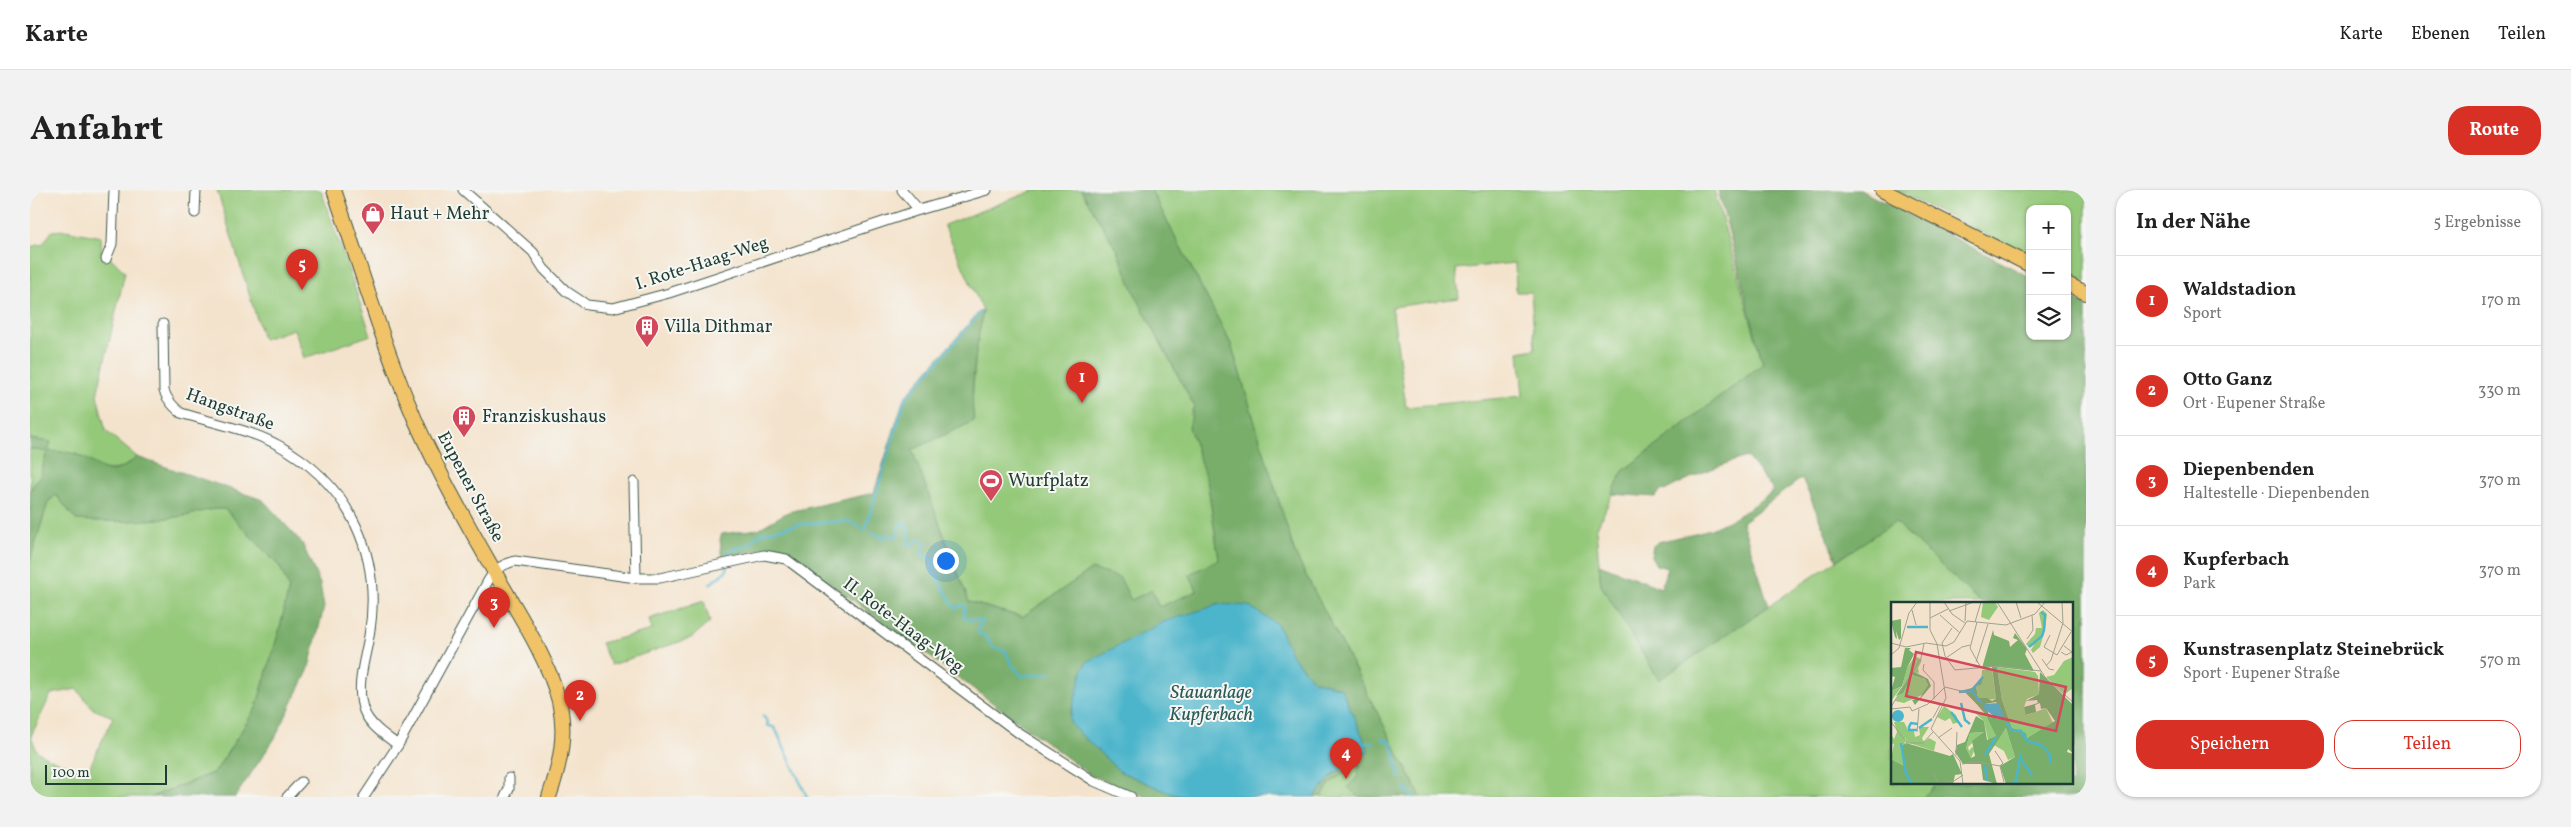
<!DOCTYPE html>
<html lang="de">
<head>
<meta charset="utf-8">
<style>
	body { margin:0; font-family:Vollkorn,serif; background:#f2f2f2; color:#222 }
	.controls { position:absolute; right:15px; top:15px; display:grid; overflow:hidden; border-radius:10px; box-shadow:0 1px 4px #0004 }
	.controls button { width:45px; height:45px; display:grid; place-items:center; padding:0; border:0; border-bottom:1px solid #e0e0e0; background:#fff; color:#222; font:25px sans-serif }
	.scale { position:absolute; left:15px; bottom:12px; width:122px; box-sizing:border-box; padding-left:5px; border:2px solid #1f3d34; border-top:0; font-size:14px; line-height:18px; white-space:nowrap; color:#1f3d34; -webkit-text-stroke:4px #f6f6f2; paint-order:stroke }
	.you { position:absolute; left:915px; top:370px; width:18px; height:18px; margin:-12px; border:4px solid #fff; border-radius:50%; background:#1a73e8; box-shadow:0 0 0 8px #1a73e833 }
	.badge { display:grid; place-items:center; width:32px; height:32px; border-radius:50%; background:#d93025; color:#fff; font-size:16px; font-weight:700 }
	.pin { position:absolute; translate:-50% -41px; filter:drop-shadow(0 1px 2px #0008) }
	.pin::after { content:''; position:absolute; top:26px; width:18px; height:15px; background:inherit; clip-path:polygon(0 0,100% 0,50% 100%) }
	.list { margin:0; padding:0; list-style:none }
	h2 { display:flex; justify-content:space-between; align-items:center; height:65px; margin:0; padding:0 20px; font-size:21px }
	h2 small { font-size:16px; font-weight:400; color:#767676 }
	.list li { display:grid; grid-template-columns:32px 1fr auto; gap:15px; align-items:center; box-sizing:border-box; height:90px; padding:0 20px; border-top:1px solid #e0e0e0 }
	.list b { display:block; font-size:19px; white-space:nowrap }
	.list p { margin:0; font-size:16px; white-space:nowrap; color:#767676 }
	.list em { font-size:16px; font-style:normal; color:#767676 }
	.actions { display:flex; gap:10px; padding:15px 20px }
	.actions a { flex:1; padding:11px 0; border:1px solid #d93025; border-radius:20px; text-align:center; font-size:18px; color:#d93025 }
	.actions .main { background:#d93025; color:#fff }
	.icon { flex:none; width:28px; height:28px; fill:none; stroke:currentColor; stroke-width:2; stroke-linecap:round; stroke-linejoin:round }
	.map { position:relative; flex:none; width:2056px; height:607px; overflow:hidden; border-radius:20px }
	header { display:flex; align-items:center; gap:30px; box-sizing:border-box; height:70px; padding:0 25px; background:#fff; border-bottom:1px solid #e0e0e0 }
	header strong { font-size:24px }
	nav { display:flex; gap:28px; margin-inline-start:auto; font-size:18px }
	.intro { display:flex; align-items:center; justify-content:space-between; box-sizing:border-box; height:120px; padding:0 30px }
	h1 { margin:0; font-size:35px }
	.button { padding:12px 22px; border-radius:20px; background:#d93025; color:#fff; font-size:18px; font-weight:700 }
	main { display:flex; gap:30px; padding:0 30px }
	aside { flex:1; background:#fff; border-radius:20px; box-shadow:0 1px 4px #0004 }
	.map>svg:first-child { display:block }
</style>
</head>
<body>
<header>
<strong>Karte</strong>
<nav><a>Karte</a><a>Ebenen</a><a>Teilen</a></nav>
</header>
<div class="intro"><h1>Anfahrt</h1><a class="button">Route</a></div>
<main>
<div class="map">
<svg width="2056" height="607" viewBox="0 0 2056 607">
	<rect width="100%" height="100%" fill="#f6f6f2"/>
	<filter id="ink" filterUnits="userSpaceOnUse"><feTurbulence type="fractalNoise" baseFrequency=".02" numOctaves="2"/><feDisplacementMap in="SourceGraphic" scale="10" xChannelSelector="R" yChannelSelector="G"/><feConvolveMatrix kernelMatrix="1 2 1 2 8 2 1 2 1" color-interpolation-filters="sRGB"/></filter>
	<filter id="wash" filterUnits="userSpaceOnUse"><feTurbulence type="fractalNoise" baseFrequency=".0096" numOctaves="4" result="noise"/><feDisplacementMap in="SourceGraphic" scale="20" xChannelSelector="R" yChannelSelector="G"/><feGaussianBlur stdDeviation="1.12" result="paint"/><feColorMatrix in="noise" values="0 0 0 0 0 0 0 0 0 0 0 0 0 0 0 0 0 1.4 0 .05"/><feComposite in="paint" operator="in"/></filter>
	<g filter="url(#wash)">
		<rect width="100%" height="100%" fill="#f4e3cc"/>
		<g fill="#95c97a" stroke="#5a8357" fill-rule="evenodd">
			<path d="M 187,0 L 291,0 L 341,145 L 274,168 L 264,139 L 233,149 Z"/>
			<path d="M 1005,0 L 1051,0 L 1088,62 L 1105,104 L 1164,216 L 1161,223 L 1178,295 L 1189,370 L 1168,401 L 1129,417 L 1101,410 L 1062,379 L 992,427 L 939,412 L 882,260 L 944,231 L 942,214 L 946,159 L 953,121 L 914,35 Z"/>
			<path d="M 1121,0 L 1684,0 L 1733,174 L 1593,281 L 1566,340 L 1571,395 L 1629,490 L 1865,331 L 1951,413 L 1862,413 L 1862,593 L 1907,593 L 1893,607 L 1391,607 L 1265,364 L 1201,154 ZM 1485,73 L 1486,102 L 1501,102 L 1505,159 L 1489,162 L 1493,206 L 1376,217 L 1362,117 L 1429,108 L 1426,79 Z"/>
			<path d="M 1865,0 L 2056,0 L 2056,92 L 2037,84 L 2037,19 L 2000,19 L 2000,66 Z"/>
			<path d="M 35,40 L 71,47 L 72,63 L 83,70 L 95,82 L 67,205 L 76,241 L 107,267 C 83,289 69,279 45,263 L 9,288 L 0,300 L 0,259 L 17,261 L 21,252 L 0,249 L 0,57 L 13,54 L 22,41 Z"/>
			<path d="M 26,305 L 46,329 C 80,333 121,331 154,326 C 170,323 178,318 195,319 L 250,377 L 259,398 L 250,438 L 226,518 L 185,582 L 121,607 L 0,607 L 0,371 L 18,312 ZM 47,499 L 63,519 L 83,527 L 57,583 L 18,568 L 7,561 L 1,546 L 21,504 Z"/>
			<path d="M 674,411 L 680,432 L 661,448 L 581,475 L 571,453 L 622,440 L 619,429 Z"/>
			<path d="M 1327,571 C 1333,583 1326,589 1318,597 L 1328,607 L 1290,607 L 1301,593 Z"/>
		</g>
		<g fill="#78ad6a" stroke="#4c754f">
			<path d="M 1051,0 L 1121,0 L 1201,154 L 1265,364 L 1391,607 L 1328,607 L 1318,597 L 1329,585 L 1326,582 L 1330,577 L 1326,572 L 1301,593 L 1290,607 L 1284,607 L 1304,584 L 1339,561 L 1311,498 L 1283,490 L 1262,466 L 1247,434 L 1057,472 L 1040,524 L 1089,581 L 1142,604 L 1156,607 L 1117,607 L 1062,586 L 759,363 L 734,359 L 692,368 L 690,349 L 692,344 L 728,339 L 758,322 L 844,303 L 874,208 L 949,122 L 953,121 C 947,157 939,195 944,231 L 882,260 L 939,412 L 992,427 L 1062,379 L 1090,388 L 1101,410 L 1122,400 L 1129,417 L 1167,401 L 1159,384 L 1189,370 L 1178,295 L 1159,237 L 1164,216 L 1105,104 L 1088,62 Z"/>
			<path d="M 1688,0 L 1830,0 L 2000,87 L 2000,146 L 2037,146 L 2037,106 L 2056,115 L 2056,607 L 1893,607 L 1907,593 L 2042,593 L 2042,413 L 1951,413 L 1865,332 L 1807,370 L 1772,288 L 1712,332 L 1739,416 L 1629,490 L 1571,395 L 1569,374 L 1631,398 L 1637,378 L 1626,375 L 1621,366 L 1623,356 L 1628,352 L 1681,339 L 1706,327 L 1744,301 L 1717,267 C 1688,275 1661,287 1634,301 L 1632,299 L 1625,307 L 1582,304 L 1593,281 L 1733,174 Z"/>
			<path d="M 0,249 L 21,252 L 18,261 C 26,262 37,261 45,264 C 73,274 77,294 107,267 L 233,310 L 272,353 L 290,394 L 294,417 L 278,481 L 245,548 L 205,607 L 121,607 L 185,582 L 226,518 L 250,438 L 259,398 L 250,377 L 195,319 C 176,318 170,323 153,326 C 118,331 81,333 46,330 L 26,305 L 18,312 L 0,371 L 0,300 L 9,288 L 17,262 L 0,259 Z"/>
		</g>
		<path fill="#4db5cb" stroke="#367980" d="M 1190,414 L 1219,416 L 1247,434 L 1262,466 L 1283,490 L 1311,498 L 1339,561 L 1304,584 L 1284,607 L 1156,607 L 1142,604 L 1089,581 L 1044,538 L 1039,530 L 1053,479 L 1057,472 L 1133,432 Z"/>
		<g fill="none" stroke-linecap="round" stroke-linejoin="round">
			<g stroke="#4db5cb" stroke-width="2.5">
				<path d="M 841,342 L 853,348 L 859,343 L 863,348 L 868,345 L 869,335 L 875,331 L 880,345 L 878,353 L 881,355 L 889,349 L 896,353 L 891,364 L 894,367 L 898,366 L 902,372 L 909,369 L 913,372 L 902,379 L 926,419 L 931,415 L 935,416 L 934,426 L 936,429 L 953,431 L 948,440 L 949,444 L 955,446 L 964,458 L 976,461 L 981,474 L 992,486 L 1020,483"/>
				<path d="M 697,371 L 696,365 L 701,360 L 716,356 L 732,343 L 769,334 L 818,331 L 835,340 L 875,209 L 950,123"/>
				<path d="M 913,372 L 919,377"/>
				<path d="M 680,394 L 697,380 L 697,376"/>
				<path d="M 733,526 L 738,532 L 737,535 L 745,538 L 777,607"/>
				<path d="M 1353,549 L 1362,553 L 1370,589"/>
				<path d="M 1336,553 L 1344,552"/>
				<path d="M 1374,598 L 1383,607"/>
			</g>
		</g>
	</g>
	<g filter="url(#ink)">
		<g fill="none" stroke-linecap="round" stroke-linejoin="round">
			<g stroke="#3f564b" stroke-width="11">
				<g id="minor">
					<path d="M 433,0 L 503,62 L 514,79 L 536,101 L 557,115 L 583,118 L 639,103 L 889,20 L 957,0"/>
					<path d="M 872,0 L 889,20"/>
					<path d="M 165,23 L 166,0"/>
					<path d="M 76,69 L 82,54 L 84,0"/>
					<path d="M 133,134 L 134,201 C 138,211 143,216 151,223 C 183,233 218,239 248,255 C 320,294 353,366 339,446 C 335,470 325,497 334,521 C 340,536 356,546 368,555"/>
					<path d="M 604,292 L 606,388"/>
					<path d="M 257,607 L 271,592"/>
					<path d="M 334,607 L 368,555 L 458,391 C 465,379 471,375 485,371 L 606,388 L 630,388 L 734,365 L 756,369 L 990,544 L 1064,591 L 1101,607"/>
					<path d="M 475,607 L 479,599 L 479,588"/>
				</g>
			</g>
			<g stroke="#3f564b" stroke-width="16">
				<g id="primary">
					<path d="M 304,0 C 336,92 362,189 407,276 C 427,317 450,356 472,395 C 493,431 518,470 529,511 C 537,544 530,575 519,607"/>
					<path d="M 1852,0 L 2000,75"/>
					<path d="M 2037,94 L 2056,103"/>
				</g>
			</g>
			<use href="#minor" stroke="#fff" stroke-width="9"/>
			<use href="#primary" stroke="#f1c369" stroke-width="14"/>
		</g>
	</g>
	<defs>
		<g id="shop-pin" transform="scale(1.25)"><path d="M0 17L-7.5 6A9.5 9.5 0 1 1 7.5 6Z" fill="#d1495b" stroke="#f6f6f2"/><path d="M-5-2.5h2.3a2.7 3.5 0 0 1 5.4 0H5L5.5 6h-11ZM-1.5-2.5h3a1.5 2.3 0 0 0-3 0Z" fill="#fff"/></g>
		<g id="building-pin" transform="scale(1.25)"><path d="M0 17L-7.5 6A9.5 9.5 0 1 1 7.5 6Z" fill="#d1495b" stroke="#f6f6f2"/><path d="M-4-6H4V6H1V3H-1V6H-4ZM-2.5-4.3h1.7v1.8h-1.7ZM.8-4.3h1.7v1.8H.8ZM-2.5-1h1.7V.8h-1.7ZM.8-1h1.7V.8H.8Z" fill="#fff"/></g>
		<g id="stadium-pin" transform="scale(1.25)"><path d="M0 17L-7.5 6A9.5 9.5 0 1 1 7.5 6Z" fill="#d1495b" stroke="#f6f6f2"/><path d="M0-5a6.5 5 0 1 0 0 10a6.5 5 0 1 0 0-10ZM-3.5-1.8h7v3.6h-7Z" fill="#fff"/></g>
	</defs>
	<g fill-rule="evenodd">
		<use href="#shop-pin" x="343" y="24"/>
		<use href="#building-pin" x="617" y="137"/>
		<use href="#building-pin" x="434" y="227"/>
		<use href="#stadium-pin" x="961" y="291"/>
	</g>
	<g text-anchor="middle" dominant-baseline="central" stroke-width="4" stroke-linejoin="round" paint-order="stroke">
		<g font-size="18" fill="#1f3d34" stroke="#f6f6f2" text-anchor="start">
			<text x="360" y="24">Haut + Mehr</text>
			<text x="634" y="137">Villa Dithmar</text>
			<text x="452" y="227">Franziskushaus</text>
			<text x="978" y="291">Wurfplatz</text>
		</g>
		<g font-size="18" fill="#1f3d34" stroke="#f6f6f2">
			<text transform="translate(672 74) rotate(-18)">I. Rote-Haag-Weg</text>
			<text transform="translate(200 220) rotate(20)">Hangstraße</text>
			<text transform="translate(440 297) rotate(62)">Eupener Straße</text>
			<text transform="translate(873 436) rotate(37)">II. Rote-Haag-Weg</text>
		</g>
		<g font-size="19" font-style="italic" fill="#2a5b5a" stroke="#f6f6f2">
			<text x="1181" y="503">Stauanlage<tspan x="1181" dy="22">Kupferbach</tspan></text>
		</g>
	</g>
	<g transform="translate(1861 412)">
		<rect width="182" height="182" fill="#f4e3cc"/>
		<path d="M 92,0 L 104,0 L 107,5 L 98,18 L 90,15 ZM 152,8 L 156,12 L 154,28 L 149,45 L 142,51 L 140,48 L 143,43 L 138,45 L 135,42 L 144,32 L 145,26 L 151,26 L 148,11 ZM 24,54 L 31,58 L 27,66 L 28,71 L 22,70 L 0,99 L 0,89 L 11,84 L 16,67 L 22,69 L 16,66 ZM 182,55 L 182,86 L 174,92 L 155,75 L 163,73 L 173,59 ZM 106,65 L 144,70 L 147,74 L 148,92 L 136,97 L 133,105 L 136,113 L 155,106 L 162,121 L 136,136 L 121,126 L 111,98 ZM 101,67 L 105,97 L 90,98 L 87,96 L 85,84 L 90,83 L 91,68 ZM 21,73 L 34,77 L 37,83 L 33,92 L 13,101 L 4,99 ZM 53,104 L 65,113 L 68,120 L 62,122 L 59,116 L 54,119 L 46,115 ZM 82,109 L 92,111 L 101,120 L 105,134 L 97,138 L 93,119 ZM 3,120 L 13,120 L 17,128 L 23,129 L 24,135 L 29,133 L 28,125 L 38,125 L 31,136 L 33,140 L 38,136 L 45,140 L 43,149 L 15,140 L 14,135 L 13,164 L 0,157 L 3,142 L 0,141 L 0,132 L 3,137 L 6,130 ZM 115,126 L 124,155 L 117,158 L 113,149 L 103,143 ZM 93,130 L 77,145 L 78,149 L 81,145 L 84,147 L 80,156 L 75,146 L 79,131 Z" fill="#95c97a"/>
		<path d="M 10,17 L 10,36 L 8,38 L 5,29 L 6,37 L 4,35 L 0,19 ZM 102,28 L 103,33 L 118,39 L 119,45 L 127,38 L 122,36 L 124,31 L 136,47 L 134,52 L 143,69 L 106,65 L 111,98 L 121,126 L 135,131 L 136,136 L 164,119 L 155,106 L 150,107 L 149,101 L 144,103 L 145,110 L 135,113 L 133,105 L 147,101 L 146,98 L 135,99 L 148,92 L 149,70 L 182,103 L 182,151 L 177,147 L 176,150 L 182,152 L 182,182 L 115,182 L 109,164 L 124,155 L 115,126 L 98,152 L 106,182 L 92,178 L 90,162 L 72,162 L 64,150 L 66,143 L 74,140 L 85,114 L 93,119 L 96,138 L 105,134 L 95,113 L 74,89 L 69,89 L 81,86 L 92,75 L 90,83 L 85,84 L 87,96 L 96,96 L 101,99 L 105,97 L 101,65 L 91,66 ZM 105,100 L 110,107 L 107,117 L 98,113 L 94,102 ZM 93,130 L 81,139 L 84,154 L 80,156 L 75,146 L 79,131 ZM 14,46 L 20,46 L 18,48 L 23,52 L 16,66 L 37,77 L 40,84 L 24,103 L 21,98 L 29,96 L 37,83 L 34,77 L 21,73 L 12,91 L 5,94 L 22,69 L 16,67 L 11,84 L 0,89 L 4,75 L 0,74 L 0,66 L 10,65 ZM 15,141 L 59,154 L 62,152 L 71,172 L 64,173 L 62,182 L 0,182 L 0,157 L 13,164 L 11,144 Z" fill="#78ad6a" fill-rule="evenodd"/>
		<path d="M 107,101 L 113,113 L 107,117 L 92,106 L 94,102 ZM1 114a6 6 0 1 1 12 0a6 6 0 1 1-12 0Z" fill="#4db5cb"/>
		<path fill="none" stroke="#4db5cb" stroke-width="2.5" d="M 16,25 L 37,25M 138,45 L 151,34 L 153,28 L 154,13 L 150,10M 81,89 L 91,102M 68,90 L 80,89 L 92,75M 70,101 L 74,118 L 79,122M 60,110 L 71,125M 115,121 L 121,128 L 130,129 L 136,139M 28,126 L 41,117M 26,128 L 18,128 L 18,125 L 20,121 L 27,122M 137,139 L 152,144M 10,141 L 15,172 L 21,182M 153,145 L 159,153 L 159,161M 94,153 L 105,135M 130,158 L 141,173M 94,164 L 96,179M 124,182 L 130,152"/>
		<path fill="none" stroke="#9fa18f" stroke-width="1" d="M 39,0 L 39,28 L 46,42 L 55,96 L 40,127 L 69,159 L 72,182M 53,0 L 61,12 L 74,21M 106,0 L 154,75 L 183,101M 125,0 L 130,16M 146,0 L 183,31M 21,8 L 25,23M 58,9 L 83,0M 49,13 L 69,31M 39,16 L 57,7M 74,19 L 75,1M 84,20 L 90,0M 86,20 L 79,46 L 90,66M 61,26 L 51,41 L 54,54 L 64,68 L 107,64 L 150,69M 159,33 L 153,45 L 166,53 L 180,30M 136,37 L 142,28 L 141,13M 0,41 L 15,45 L 35,41 L 55,44 L 63,40 L 76,19 L 115,23 L 144,12 L 154,0M 170,50 L 175,53 L 181,50 L 173,44M 0,53 L 8,46 L 18,11 L 26,0M 55,56 L 71,45 L 79,43M 151,57 L 158,67 L 163,68M 85,60 L 97,22M 33,62 L 32,68 L 43,80 L 43,97M 155,64 L 160,58 L 172,21 L 171,0M 0,105 L 30,56 L 33,42M 0,107 L 19,105 L 21,109M 21,109 L 37,102 L 54,85 L 74,90 L 101,117M 42,116 L 50,101M 0,120 L 16,141 L 32,141 L 42,130M 183,127 L 183,143M 26,130 L 28,107M 47,136 L 61,126M 65,153 L 66,130M 71,162 L 86,160 L 109,164 L 112,161 L 104,149M 109,164 L 113,180M 43,171 L 47,182 L 63,179 L 72,173"/>
		<path fill="#d1495b" fill-opacity="0.15" stroke="#d1495b" stroke-width="2.5" d="M 25,50 L 175,85 L 165,129 L 15,94 Z"/>
		<rect width="182" height="182" fill="none" stroke="#1f3d34" stroke-width="2.5"/>
	</g>
</svg>
<div class="controls">
<button>+</button>
<button>−</button>
<button><svg class="icon" aria-label="layers" viewBox="0 0 24 24"><path d="M12 4l9 5-9 5-9-5zM3 14l9 5 9-5"/></svg></button>
</div>
<div class="scale">100 m</div>
<div class="you"></div>
<div class="pin badge" style="left:1052px;top:213px">1</div>
<div class="pin badge" style="left:550px;top:531px">2</div>
<div class="pin badge" style="left:464px;top:438px">3</div>
<div class="pin badge" style="left:1316px;top:589px">4</div>
<div class="pin badge" style="left:272px;top:100px">5</div>
</div>
<aside>
<h2>In der Nähe<small>5 Ergebnisse</small></h2>
<ul class="list">
<li><span class="badge">1</span><div><b>Waldstadion</b><p>Sport</p></div><em>170 m</em></li>
<li><span class="badge">2</span><div><b>Otto Ganz</b><p>Ort · Eupener Straße</p></div><em>330 m</em></li>
<li><span class="badge">3</span><div><b>Diepenbenden</b><p>Haltestelle · Diepenbenden</p></div><em>370 m</em></li>
<li><span class="badge">4</span><div><b>Kupferbach</b><p>Park</p></div><em>370 m</em></li>
<li><span class="badge">5</span><div><b>Kunstrasenplatz Steinebrück</b><p>Sport · Eupener Straße</p></div><em>570 m</em></li>
</ul>
<div class="actions"><a class="main">Speichern</a><a>Teilen</a></div>
</aside>
</main>
</body>
</html>
